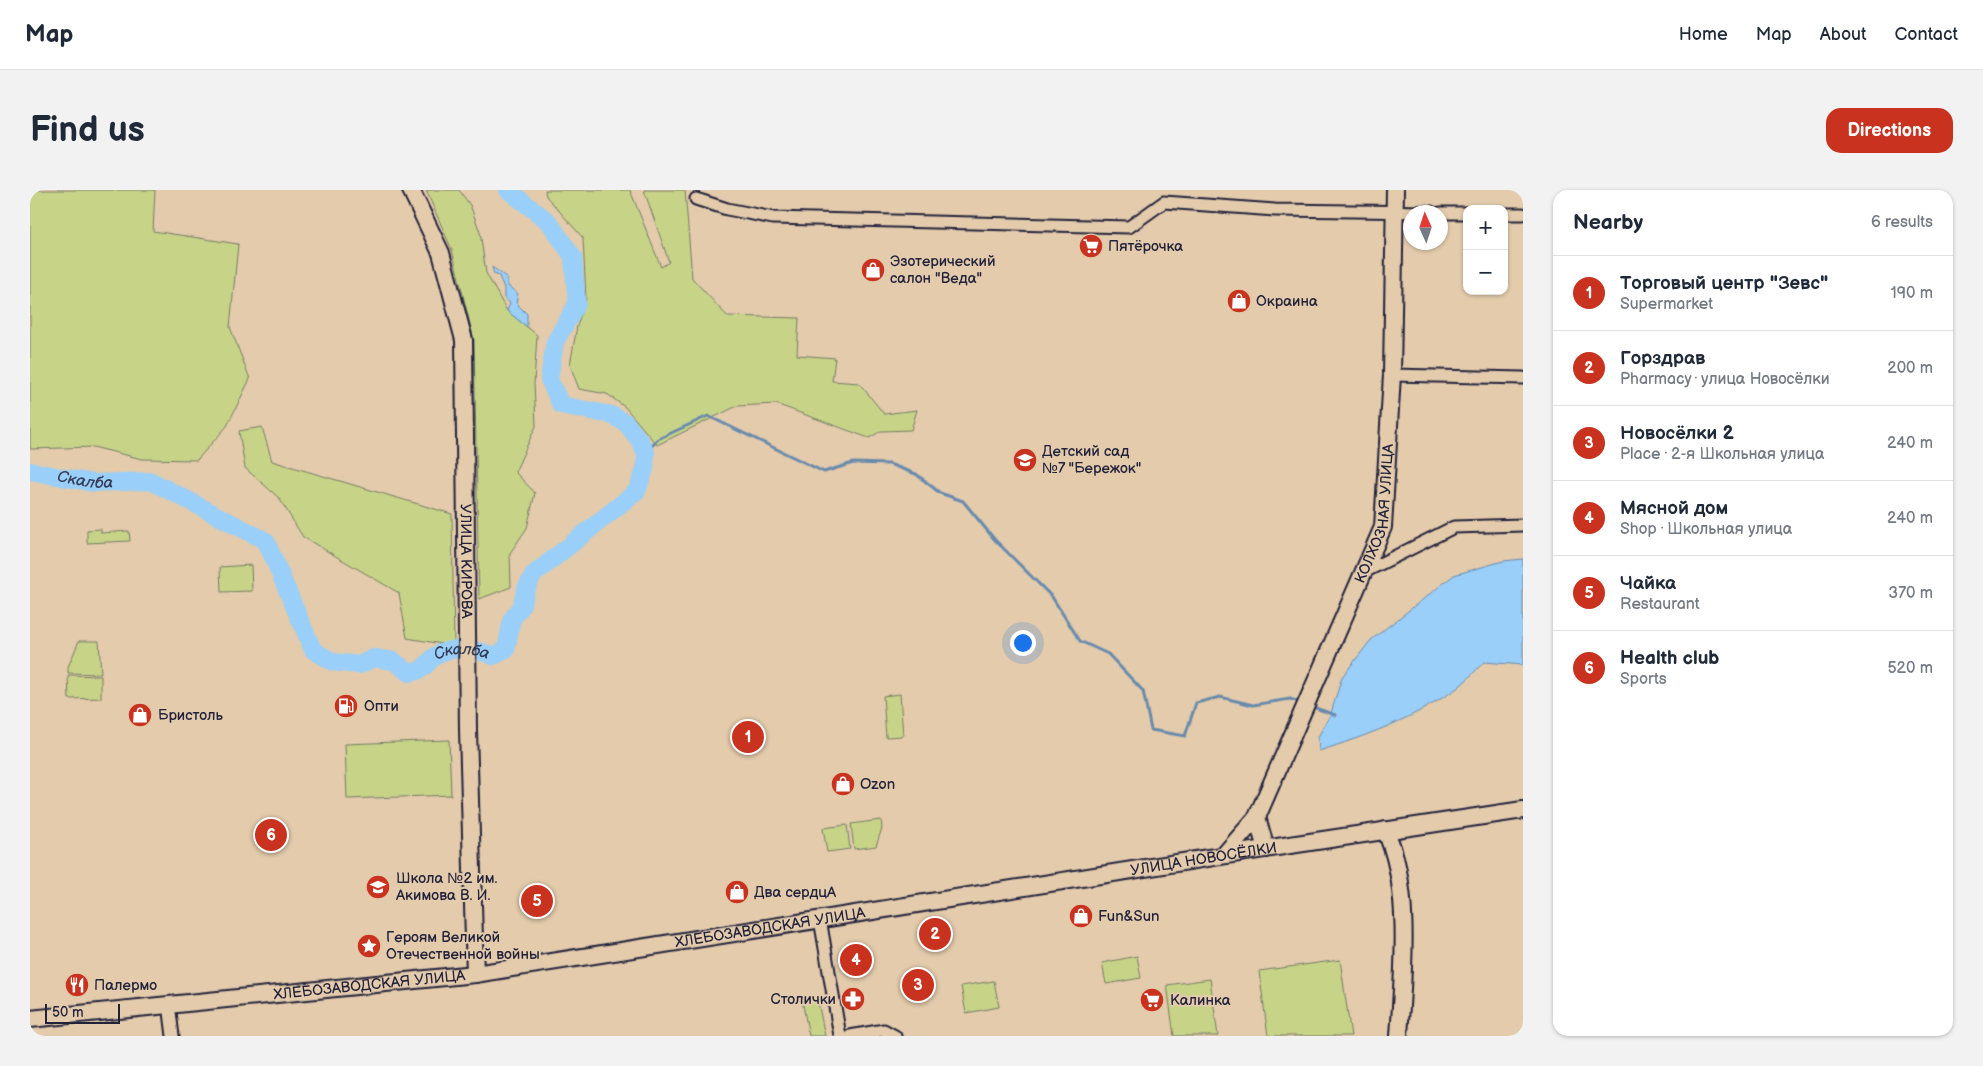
<!DOCTYPE html>
<html lang="en">
<head>
<meta charset="utf-8">
<style>
	body { margin:0; font-family:"Balsamiq Sans",sans-serif; background:#f2f2f3; color:#1f2937 }
	.controls { position:absolute; right:15px; top:15px; display:grid; overflow:hidden; border-radius:10px; box-shadow:0 1px 4px #0004 }
	.controls button { width:45px; height:45px; display:grid; place-items:center; padding:0; border:0; border-bottom:1px solid #e0e1e3; background:#fff; color:#1f2937; font:25px sans-serif }
	.compass { position:absolute; left:1373px; top:15px; width:45px; height:45px; border-radius:50%; background:#fff; box-shadow:0 1px 4px #0004; rotate:357deg }
	.scale { position:absolute; left:15px; bottom:12px; width:75px; box-sizing:border-box; padding-left:5px; border:2px solid #22223b; border-top:0; font-size:14px; line-height:18px; white-space:nowrap; color:#22223b; -webkit-text-stroke:4px #e3cbac; paint-order:stroke }
	.you { position:absolute; left:992px; top:452px; width:18px; height:18px; margin:-12px; border:4px solid #fff; border-radius:50%; background:#1a73e8; box-shadow:0 0 0 8px #1a73e833 }
	.badge { display:grid; place-items:center; width:32px; height:32px; border-radius:50%; background:#c8321e; color:#fff; font-size:16px; font-weight:700 }
	.pin { position:absolute; translate:-50% -50%; border:2px solid #fff; box-shadow:0 1px 5px #0006 }
	.list { margin:0; padding:0; list-style:none }
	h2 { display:flex; justify-content:space-between; align-items:center; height:65px; margin:0; padding:0 20px; font-size:21px }
	h2 small { font-size:16px; font-weight:400; color:#747a83 }
	.list li { display:grid; grid-template-columns:32px 1fr auto; gap:15px; align-items:center; box-sizing:border-box; height:75px; padding:0 20px; border-top:1px solid #e0e1e3 }
	.list b { display:block; font-size:19px; white-space:nowrap }
	.list p { margin:0; font-size:16px; white-space:nowrap; color:#747a83 }
	.list em { font-size:16px; font-style:normal; color:#747a83 }
	.map { position:relative; flex:none; width:1493px; height:846px; overflow:hidden; border-radius:15px }
	header { display:flex; align-items:center; gap:30px; box-sizing:border-box; height:70px; padding:0 25px; background:#fff; border-bottom:1px solid #e0e1e3 }
	header strong { font-size:24px }
	nav { display:flex; gap:28px; margin-inline-start:auto; font-size:18px }
	.intro { display:flex; align-items:center; justify-content:space-between; box-sizing:border-box; height:120px; padding:0 30px }
	h1 { margin:0; font-size:35px }
	.button { padding:12px 22px; border-radius:15px; background:#c8321e; color:#fff; font-size:18px; font-weight:700 }
	main { display:flex; gap:30px; padding:0 30px }
	aside { flex:1; background:#fff; border-radius:15px; box-shadow:0 1px 4px #0004 }
	.map>svg:first-child { display:block }
</style>
</head>
<body>
<header>
<strong>Map</strong>
<nav><a>Home</a><a>Map</a><a>About</a><a>Contact</a></nav>
</header>
<div class="intro"><h1>Find us</h1><a class="button">Directions</a></div>
<main>
<div class="map">
<svg width="1493" height="846" viewBox="0 0 1493 846">
	<rect width="100%" height="100%" fill="#e3cbac"/>
	<filter id="ink" filterUnits="userSpaceOnUse"><feTurbulence type="fractalNoise" baseFrequency=".02" numOctaves="2"/><feDisplacementMap in="SourceGraphic" scale="10" xChannelSelector="R" yChannelSelector="G"/><feConvolveMatrix kernelMatrix="1 2 1 2 8 2 1 2 1" color-interpolation-filters="sRGB"/></filter>
	<g filter="url(#ink)">
		<g fill="#c7d488" stroke="#747b62">
			<path d="M 0,0 L 125,0 L 123,41 L 208,54 L 200,137 L 220,189 L 197,236 L 167,270 L 112,269 L 63,257 L 0,259 Z"/>
			<path d="M 396,0 L 429,0 L 440,15 L 450,42 L 456,83 L 477,121 L 507,145 L 504,193 L 506,236 L 485,282 L 505,303 L 497,338 L 480,363 L 481,397 L 449,409 L 444,150 L 422,60 Z"/>
			<path d="M 515,0 L 600,0 L 631,77 L 639,72 L 614,0 L 655,0 L 662,88 L 697,126 L 769,128 L 767,165 L 805,168 L 802,191 L 829,193 L 854,224 L 887,220 L 881,240 L 851,241 L 839,248 L 746,214 L 707,216 L 627,255 L 595,217 L 577,204 L 549,199 L 540,175 L 547,136 L 556,109 L 553,48 L 516,6 Z"/>
			<path d="M 232,237 L 242,271 L 422,324 L 424,456 L 377,448 L 369,403 L 273,347 L 249,308 L 215,278 L 209,241 Z"/>
			<path d="M 71,339 L 71,343 L 99,341 L 100,351 L 57,353 L 57,340 Z"/>
			<path d="M 221,375 L 222,401 L 191,402 L 190,377 Z"/>
			<path d="M 49,451 L 69,451 L 71,484 L 38,483 L 38,477 Z"/>
			<path d="M 38,485 L 71,486 L 71,508 L 39,509 Z"/>
			<path d="M 870,504 L 873,546 L 856,547 L 853,506 Z"/>
			<path d="M 419,550 L 421,605 L 317,609 L 315,554 Z"/>
			<path d="M 851,630 L 852,638 L 846,656 L 824,659 L 821,634 Z"/>
			<path d="M 817,635 L 820,659 L 797,662 L 793,638 Z"/>
			<path d="M 1107,766 L 1111,788 L 1076,794 L 1072,773 Z"/>
			<path d="M 1310,770 L 1321,846 L 1238,846 L 1229,781 Z"/>
			<path d="M 1180,789 L 1188,846 L 1144,846 L 1137,795 Z"/>
			<path d="M 964,791 L 969,817 L 936,823 L 931,796 Z"/>
			<path d="M 787,807 L 795,846 L 779,846 L 772,810 Z"/>
		</g>
		<g fill="#99cff8" stroke="#698aac">
			<path d="M 462,77 L 476,87 L 478,96 L 488,104 L 486,113 L 497,124 L 497,137 L 477,121 L 480,113 L 474,108 L 474,98 L 469,86 L 464,84 Z"/>
			<path d="M 1493,369 L 1493,475 L 1454,472 C 1444,482 1434,494 1423,501 C 1382,529 1336,546 1289,561 L 1288,547 L 1301,523 L 1312,487 L 1341,450 L 1424,385 L 1473,371 Z"/>
		</g>
		<g fill="none" stroke-linecap="round" stroke-linejoin="round">
			<g stroke="#698aac" stroke-width="3">
				<path d="M 616,263 L 628,249 L 678,226 L 794,282 L 823,273 L 859,274 L 886,284 L 910,303 L 933,311 L 965,350 L 1022,407 L 1050,451 L 1078,464 L 1113,501 L 1121,540 L 1155,546 L 1166,513 L 1190,507 L 1223,515 L 1260,509 L 1272,513"/>
				<path d="M 1280,516 L 1305,525"/>
			</g>
			<path stroke="#99cff8" stroke-width="18" id="s1" d="M 0,281 L 63,293 L 121,291 L 236,351 L 283,460 L 303,472 L 329,475 L 344,468 L 364,471 L 379,483 C 398,479 393,476 405,466 C 420,455 448,459 463,466 L 476,460 L 482,429 L 491,417 L 496,399 L 503,385 L 607,301 L 615,279 L 616,263 L 610,251 L 596,233 L 581,225 L 531,215 L 519,189 L 525,152 L 547,114 L 543,67 L 519,32 L 478,0"/>
			<g stroke="#22223b" stroke-width="15">
				<g id="street">
					<path d="M 666,9 L 697,19 L 743,28 L 1099,37 L 1134,12 L 1245,20 L 1401,22"/>
					<path d="M 1410,23 L 1437,23"/>
					<path d="M 1474,24 L 1493,24"/>
					<path d="M 1362,185 L 1493,188"/>
					<path d="M 1332,383 L 1424,337 L 1493,335"/>
					<path d="M 790,729 L 810,846"/>
					<path d="M 139,814 L 143,846"/>
					<path d="M 820,846 L 854,840 L 865,846"/>
				</g>
			</g>
			<g stroke="#22223b" stroke-width="20">
				<g id="secondary">
					<path id="s2" d="M 381,0 L 411,63 L 434,150 L 438,540 L 445,784"/>
					<path d="M 1227,627 L 1236,659"/>
					<path d="M 1355,640 C 1382,695 1373,785 1369,846"/>
					<path id="s3" d="M 1194,665 L 1227,627 L 1353,337 L 1362,185 L 1365,0"/>
					<path id="s4" d="M 0,829 L 445,784 L 1260,655 L 1493,620"/>
				</g>
			</g>
			<use href="#street" stroke="#e3cbac" stroke-width="11"/>
			<use href="#secondary" stroke="#e3cbac" stroke-width="16"/>
		</g>
	</g>
	<defs>
		<g id="supermarket-disc" transform="scale(1.25)"><circle r="9.5" fill="#c8321e" stroke="#e3cbac"/><path d="M-6-5.5h2.5l.6 2H6L4.5 2H-2.5L-4.4-4H-6ZM-1.5 3.2a1.3 1.3 0 1 0 .1 0ZM3 3.2a1.3 1.3 0 1 0 .1 0Z" fill="#fff"/></g>
		<g id="shop-disc" transform="scale(1.25)"><circle r="9.5" fill="#c8321e" stroke="#e3cbac"/><path d="M-5-2.5h2.3a2.7 3.5 0 0 1 5.4 0H5L5.5 6h-11ZM-1.5-2.5h3a1.5 2.3 0 0 0-3 0Z" fill="#fff"/></g>
		<g id="school-disc" transform="scale(1.25)"><circle r="9.5" fill="#c8321e" stroke="#e3cbac"/><path d="M0-5L7-2L0 1L-7-2ZM-4 1L0 2.5L4 1V4Q0 6-4 4Z" fill="#fff"/></g>
		<g id="fuel-disc" transform="scale(1.25)"><circle r="9.5" fill="#c8321e" stroke="#e3cbac"/><path d="M-5.5-6h7V0h2V4h1.3V-2.5L3-4.5l.8-.8L6-3V5H2.5V1h-1V6h-7ZM-4.2-4.7v3.2H.2V-4.7Z" fill="#fff"/></g>
		<g id="sight-disc" transform="scale(1.25)"><circle r="9.5" fill="#c8321e" stroke="#e3cbac"/><path d="M0-6L1.8-2.2L6-1.7L2.9 1.2L3.7 5.4L0 3.3L-3.7 5.4L-2.9 1.2L-6-1.7L-1.8-2.2Z" fill="#fff"/></g>
		<g id="restaurant-disc" transform="scale(1.25)"><circle r="9.5" fill="#c8321e" stroke="#e3cbac"/><path d="M-5-6h1v4h1v-4h1v4h1v-4h1v5L-1.5 .5V6h-2V.5L-5-1ZM5-6V6H3V1.5H1.5Q1.5-4 5-6Z" fill="#fff"/></g>
		<g id="pharmacy-disc" transform="scale(1.25)"><circle r="9.5" fill="#c8321e" stroke="#e3cbac"/><path d="M-2-6h4v4h4v4h-4v4h-4v-4h-4v-4h4Z" fill="#fff"/></g>
	</defs>
	<g fill-rule="evenodd">
		<use href="#supermarket-disc" x="1061" y="56"/>
		<use href="#shop-disc" x="843" y="80"/>
		<use href="#shop-disc" x="1209" y="111"/>
		<use href="#school-disc" x="995" y="270"/>
		<use href="#fuel-disc" x="316" y="516"/>
		<use href="#shop-disc" x="110" y="525"/>
		<use href="#shop-disc" x="813" y="594"/>
		<use href="#school-disc" x="348" y="697"/>
		<use href="#shop-disc" x="707" y="702"/>
		<use href="#shop-disc" x="1051" y="726"/>
		<use href="#sight-disc" x="339" y="756"/>
		<use href="#restaurant-disc" x="47" y="795"/>
		<use href="#pharmacy-disc" x="823" y="809"/>
		<use href="#supermarket-disc" x="1122" y="810"/>
	</g>
	<g text-anchor="middle" dominant-baseline="central" stroke-width="4" stroke-linejoin="round" paint-order="stroke">
		<g font-size="15" fill="#22223b" stroke="#e3cbac" text-anchor="start">
			<text x="1078" y="56">Пятёрочка</text>
			<text x="860" y="71">Эзотерический<tspan x="860" dy="17">салон "Веда"</tspan></text>
			<text x="1226" y="111">Окраина</text>
			<text x="1012" y="261">Детский сад<tspan x="1012" dy="17">№7 "Бережок"</tspan></text>
			<text x="334" y="516">Опти</text>
			<text x="128" y="525">Бристоль</text>
			<text x="830" y="594">Ozon</text>
			<text x="366" y="688">Школа №2 им.<tspan x="366" dy="17">Акимова В. И.</tspan></text>
			<text x="724" y="702">Два сердцА</text>
			<text x="1068" y="726">Fun&amp;Sun</text>
			<text x="356" y="747">Героям Великой<tspan x="356" dy="17">Отечественной войны</tspan></text>
			<text x="64" y="795">Палермо</text>
			<text x="806" y="809" text-anchor="end">Столички</text>
			<text x="1140" y="810">Калинка</text>
		</g>
		<g font-size="15" fill="#22223b" stroke="#e3cbac">
			<text stroke="none"><textPath href="#s3" startOffset="378">КОЛХОЗНАЯ УЛИЦА</textPath></text>
			<text stroke="none"><textPath href="#s2" startOffset="381">УЛИЦА КИРОВА</textPath></text>
			<text stroke="none"><textPath href="#s4" startOffset="1185">УЛИЦА НОВОСЁЛКИ</textPath></text>
			<text stroke="none"><textPath href="#s4" startOffset="746">ХЛЕБОЗАВОДСКАЯ УЛИЦА</textPath></text>
			<text stroke="none"><textPath href="#s4" startOffset="341">ХЛЕБОЗАВОДСКАЯ УЛИЦА</textPath></text>
		</g>
		<g font-size="16" font-style="italic" fill="#343c57" stroke="#e3cbac">
			<text stroke="none"><textPath href="#s1" startOffset="56">Скалба</textPath></text>
			<text stroke="none"><textPath href="#s1" startOffset="536">Скалба</textPath></text>
		</g>
	</g>
</svg>
<div class="controls">
<button>+</button>
<button>−</button>
</div>
<svg class="compass" viewBox="-18 -18 36 36"><path d="M0-13l5 13h-10z" fill="#e53935"/><path d="M0 13l5-13h-10z" fill="#747a83"/></svg>
<div class="scale">50 m</div>
<div class="you"></div>
<div class="pin badge" style="left:718px;top:547px">1</div>
<div class="pin badge" style="left:905px;top:744px">2</div>
<div class="pin badge" style="left:888px;top:795px">3</div>
<div class="pin badge" style="left:826px;top:770px">4</div>
<div class="pin badge" style="left:507px;top:711px">5</div>
<div class="pin badge" style="left:241px;top:645px">6</div>
</div>
<aside>
<h2>Nearby<small>6 results</small></h2>
<ul class="list">
<li><span class="badge">1</span><div><b>Торговый центр &quot;Зевс&quot;</b><p>Supermarket</p></div><em>190 m</em></li>
<li><span class="badge">2</span><div><b>Горздрав</b><p>Pharmacy · улица Новосёлки</p></div><em>200 m</em></li>
<li><span class="badge">3</span><div><b>Новосёлки 2</b><p>Place · 2-я Школьная улица</p></div><em>240 m</em></li>
<li><span class="badge">4</span><div><b>Мясной дом</b><p>Shop · Школьная улица</p></div><em>240 m</em></li>
<li><span class="badge">5</span><div><b>Чайка</b><p>Restaurant</p></div><em>370 m</em></li>
<li><span class="badge">6</span><div><b>Health club</b><p>Sports</p></div><em>520 m</em></li>
</ul>
</aside>
</main>
</body>
</html>
